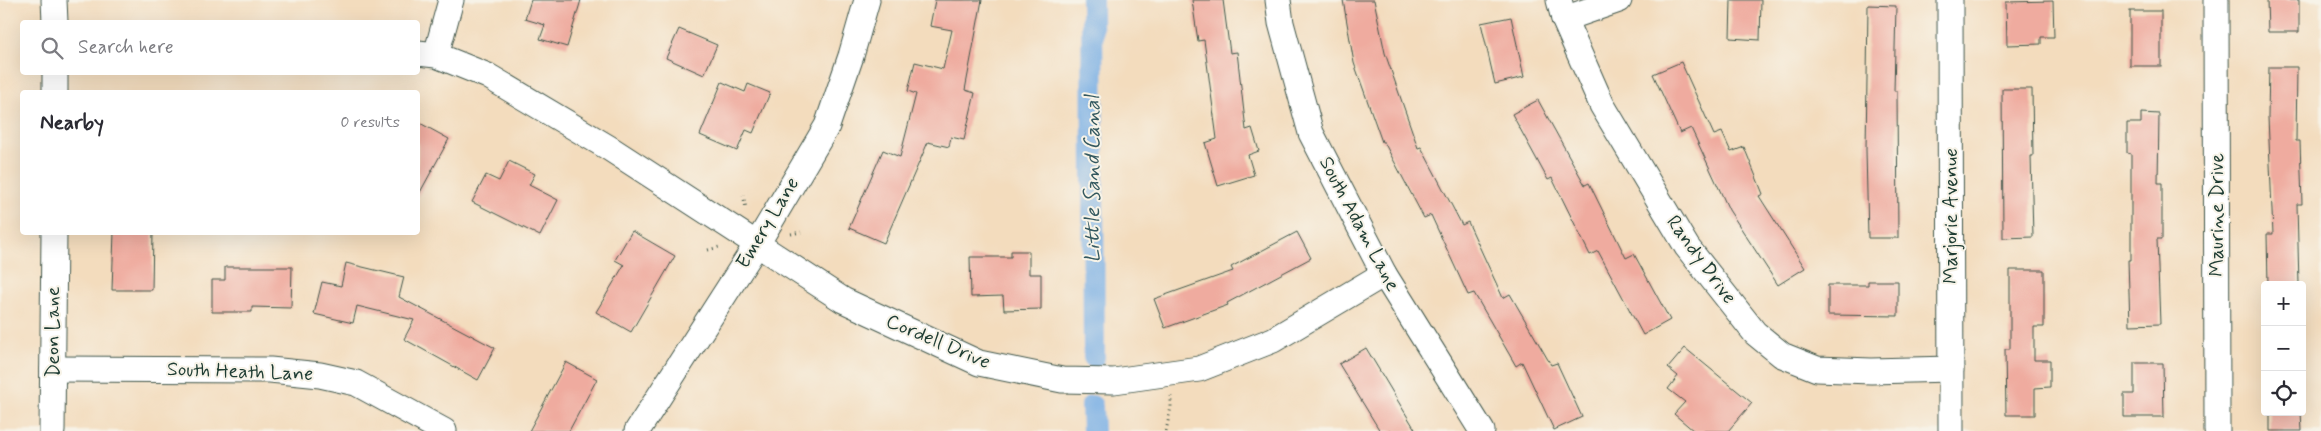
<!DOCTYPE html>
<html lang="en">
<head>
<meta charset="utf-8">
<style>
	body { margin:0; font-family:Mynerve,sans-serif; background:#f7f7f7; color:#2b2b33 }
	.controls { position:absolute; right:15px; bottom:15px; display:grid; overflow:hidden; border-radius:5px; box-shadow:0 5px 20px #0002 }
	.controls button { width:45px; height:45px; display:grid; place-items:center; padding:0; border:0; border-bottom:1px solid #e1e1e2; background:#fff; color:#2b2b33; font:25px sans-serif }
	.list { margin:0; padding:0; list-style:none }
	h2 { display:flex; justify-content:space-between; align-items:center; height:65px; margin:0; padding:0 20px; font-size:21px }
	h2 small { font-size:16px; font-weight:400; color:#7c7c81 }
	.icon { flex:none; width:28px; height:28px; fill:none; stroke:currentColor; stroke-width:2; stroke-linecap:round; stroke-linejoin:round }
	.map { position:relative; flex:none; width:2321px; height:431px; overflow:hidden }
	.search { position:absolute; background:#fff; box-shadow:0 5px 20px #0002; left:20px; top:20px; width:400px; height:55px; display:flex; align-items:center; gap:12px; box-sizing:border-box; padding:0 18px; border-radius:5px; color:#7c7c81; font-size:19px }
	.panel { position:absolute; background:#fff; box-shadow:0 5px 20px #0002; left:20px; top:90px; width:400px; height:145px; border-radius:5px }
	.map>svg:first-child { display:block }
</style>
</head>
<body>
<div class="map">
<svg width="2321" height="431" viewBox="0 0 2321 431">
	<rect width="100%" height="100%" fill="#f7f3e8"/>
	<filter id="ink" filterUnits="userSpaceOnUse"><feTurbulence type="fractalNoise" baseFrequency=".02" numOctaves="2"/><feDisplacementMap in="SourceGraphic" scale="10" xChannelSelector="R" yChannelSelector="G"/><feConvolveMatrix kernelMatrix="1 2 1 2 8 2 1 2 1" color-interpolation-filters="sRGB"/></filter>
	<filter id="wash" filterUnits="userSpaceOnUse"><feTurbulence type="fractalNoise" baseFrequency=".0096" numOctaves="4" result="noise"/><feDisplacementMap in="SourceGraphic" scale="20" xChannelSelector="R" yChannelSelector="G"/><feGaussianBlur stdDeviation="1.12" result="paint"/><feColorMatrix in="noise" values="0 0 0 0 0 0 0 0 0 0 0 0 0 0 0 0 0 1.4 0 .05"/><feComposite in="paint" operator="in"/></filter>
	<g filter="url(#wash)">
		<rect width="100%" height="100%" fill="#f3dcbd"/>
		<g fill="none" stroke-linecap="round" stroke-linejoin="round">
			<g stroke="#75ace4" stroke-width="22">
				<path d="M 1092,0 L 1094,357"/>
				<path d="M 1092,406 L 1093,431"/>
			</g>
		</g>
		<g id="blocks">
			<g fill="#efab9f">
				<path d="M 531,0 L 581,0 L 567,47 L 540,39 L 545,25 L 525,19 Z"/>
				<path d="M 935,0 L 982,0 L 965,90 L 975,93 L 964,140 L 951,137 L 949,147 L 928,142 L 884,243 L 849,228 L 883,150 L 900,157 L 916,94 L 908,91 L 915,62 L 943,69 L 952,30 L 930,26 Z"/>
				<path d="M 1192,0 L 1223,0 L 1230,53 L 1237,52 L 1246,130 L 1252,128 L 1259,151 L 1248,155 L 1254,175 L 1218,186 L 1205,143 L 1217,139 L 1204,40 L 1198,41 Z"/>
				<path d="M 1343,0 L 1374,0 L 1385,53 L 1418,148 L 1421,147 L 1462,225 L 1468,222 L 1503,298 L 1510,294 L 1551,365 L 1557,363 L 1582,417 L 1554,430 L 1522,362 L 1516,366 L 1474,293 L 1468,295 L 1431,215 L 1424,218 L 1384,142 L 1382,142 L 1354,63 Z"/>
				<path d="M 1731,0 L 1761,0 L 1760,40 L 1730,38 Z"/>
				<path d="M 2267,0 L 2299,0 L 2299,32 L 2268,32 Z"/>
				<path d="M 2053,1 L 2054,37 L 2041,37 L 2041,44 L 2007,45 L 2006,2 Z"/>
				<path d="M 1868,5 L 1896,6 L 1894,91 L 1897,91 L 1898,238 L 1868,238 L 1866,150 Z"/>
				<rect x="2130" y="11" width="31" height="55"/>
				<path d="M 1511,17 L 1524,77 L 1495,84 L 1481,23 Z"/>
				<path d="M 679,29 L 717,45 L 704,75 L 666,58 Z"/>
				<path d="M 1681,62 L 1714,135 L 1722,132 L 1731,152 L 1744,147 L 1763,194 L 1759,196 L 1805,268 L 1778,285 L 1729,210 L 1691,128 L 1680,133 L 1653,74 Z"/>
				<path d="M 2269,67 L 2297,67 L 2296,141 L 2300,141 L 2302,204 L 2297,204 L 2299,285 L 2268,285 L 2267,234 L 2273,234 L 2268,117 Z"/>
				<path d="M 722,82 L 745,92 L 748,84 L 770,93 L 753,133 L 746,130 L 737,151 L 700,135 Z"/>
				<path d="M 2002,89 L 2032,89 L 2033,156 L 2031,156 L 2033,237 L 2003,238 Z"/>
				<path d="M 1538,100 L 1585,185 L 1589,183 L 1626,258 L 1634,254 L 1670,320 L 1643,335 L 1598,251 L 1590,255 L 1552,178 L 1548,180 L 1512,114 Z"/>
				<path d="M 2141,113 L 2159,114 L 2158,183 L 2162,183 L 2162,239 L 2157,239 L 2160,324 L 2130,325 L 2128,260 L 2131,260 L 2131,154 L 2127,153 L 2127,123 L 2141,123 Z"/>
				<path d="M 418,122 L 449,139 L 418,196 Z"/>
				<path d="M 509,161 L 535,174 L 529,185 L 558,200 L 540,236 L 472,202 L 486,175 L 499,181 Z"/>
				<path d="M 632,231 L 675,256 L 631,332 L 596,312 L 624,265 L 615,260 Z"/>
				<path d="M 114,232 L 153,232 L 152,290 L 112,290 Z"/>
				<path d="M 1297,232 L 1311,258 L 1227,303 L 1228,305 L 1165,328 L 1154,299 L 1233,271 L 1231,267 Z"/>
				<path d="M 1011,251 L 1029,251 L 1029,274 L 1041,274 L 1041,309 L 1004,310 L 1003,296 L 971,297 L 970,257 L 1011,257 Z"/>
				<path d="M 346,263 L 404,277 L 399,297 L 495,348 L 478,380 L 404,339 L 414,320 L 357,306 L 353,323 L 314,314 L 322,282 L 341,286 Z"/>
				<path d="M 225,267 L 292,267 L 291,308 L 252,307 L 252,312 L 212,312 L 212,280 L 225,280 Z"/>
				<path d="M 2010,270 L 2044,270 L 2044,327 L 2034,327 L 2034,360 L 2050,360 L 2050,387 L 2035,388 L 2035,415 L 2006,415 L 2005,349 L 2010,349 Z"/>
				<path d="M 1868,281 L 1898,281 L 1898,316 L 1828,315 L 1828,285 L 1868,285 Z"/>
				<path d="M 1366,348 L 1416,431 L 1380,431 L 1339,364 Z"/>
				<path d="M 1685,348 L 1752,403 L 1728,431 L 1694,431 L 1674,414 L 1685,402 L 1668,389 L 1678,376 L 1668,368 Z"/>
				<path d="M 566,362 L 597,379 L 569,431 L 529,431 Z"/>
				<path d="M 2134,363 L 2163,363 L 2164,417 L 2124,417 L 2124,394 L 2134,394 Z"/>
				<path d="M 2270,412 L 2301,412 L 2302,431 L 2270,431 Z"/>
			</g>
		</g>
	</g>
	<g filter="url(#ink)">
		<use href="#blocks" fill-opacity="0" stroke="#3f5549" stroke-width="1"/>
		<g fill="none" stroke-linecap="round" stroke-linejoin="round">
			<g stroke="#3f5549" stroke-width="27">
				<g id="street">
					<path d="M 54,0 L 55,22"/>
					<path d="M 1278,0 L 1281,23 L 1311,133 L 1384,274 L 1482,431"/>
					<path d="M 1559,0 L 1564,19 L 1602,105 L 1687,247 L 1755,333 L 1782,355 L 1817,369 L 1871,371 L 1951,369"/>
					<path d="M 1950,0 L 1951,431"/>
					<path d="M 2216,0 L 2217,431"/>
					<path d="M 1564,19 L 1619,0"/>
					<path d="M 418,53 L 436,55 L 488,76 L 609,148 L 843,300 L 979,363 L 1062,380 L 1114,381 L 1199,369 L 1273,340 L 1384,274"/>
					<path d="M 436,55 L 451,0"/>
					<path d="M 55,92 L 55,72"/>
					<path d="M 53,369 L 270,370 L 320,375 L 356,383 L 444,431"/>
					<path d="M 52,431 L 54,232"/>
					<path d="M 637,431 L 757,244 L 827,126 L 851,56 L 867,0"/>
				</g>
			</g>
			<g stroke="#3f5549" stroke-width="3" stroke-dasharray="1 4" stroke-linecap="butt">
				<path d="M 743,195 L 746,208"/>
				<path d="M 791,234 L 801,232"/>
				<path d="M 708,250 L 719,247"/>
				<path d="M 1166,431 L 1171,407 L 1171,396"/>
			</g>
			<use href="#street" stroke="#fff" stroke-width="25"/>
		</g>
	</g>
	<g text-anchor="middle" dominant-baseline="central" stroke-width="4" stroke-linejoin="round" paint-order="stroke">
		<g font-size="20" fill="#1f3d34" stroke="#f7f3e8">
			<text transform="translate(2217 215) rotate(-90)">Maurine Drive</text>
			<text transform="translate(1951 216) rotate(-90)">Marjorie Avenue</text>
			<text transform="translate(768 223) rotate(-59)">Emery Lane</text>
			<text transform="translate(1359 224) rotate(62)">South Adam Lane</text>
			<text transform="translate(1701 260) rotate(54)">Randy Drive</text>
			<text transform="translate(53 332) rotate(-90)">Deon Lane</text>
			<text transform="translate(938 342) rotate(23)">Cordell Drive</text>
			<text transform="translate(240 372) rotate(2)">South Heath Lane</text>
		</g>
		<g font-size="21" font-style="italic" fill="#345960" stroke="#f7f3e8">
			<text transform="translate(1093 179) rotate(-90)">Little Sand Canal</text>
		</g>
	</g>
</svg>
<div class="controls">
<button>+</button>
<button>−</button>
<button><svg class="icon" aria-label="locate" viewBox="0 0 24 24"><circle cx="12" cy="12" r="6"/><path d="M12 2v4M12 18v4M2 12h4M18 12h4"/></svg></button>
</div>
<div class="search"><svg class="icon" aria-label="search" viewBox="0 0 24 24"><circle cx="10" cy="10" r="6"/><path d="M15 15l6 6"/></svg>Search here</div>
<section class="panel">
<h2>Nearby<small>0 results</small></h2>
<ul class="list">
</ul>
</section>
</div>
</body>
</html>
